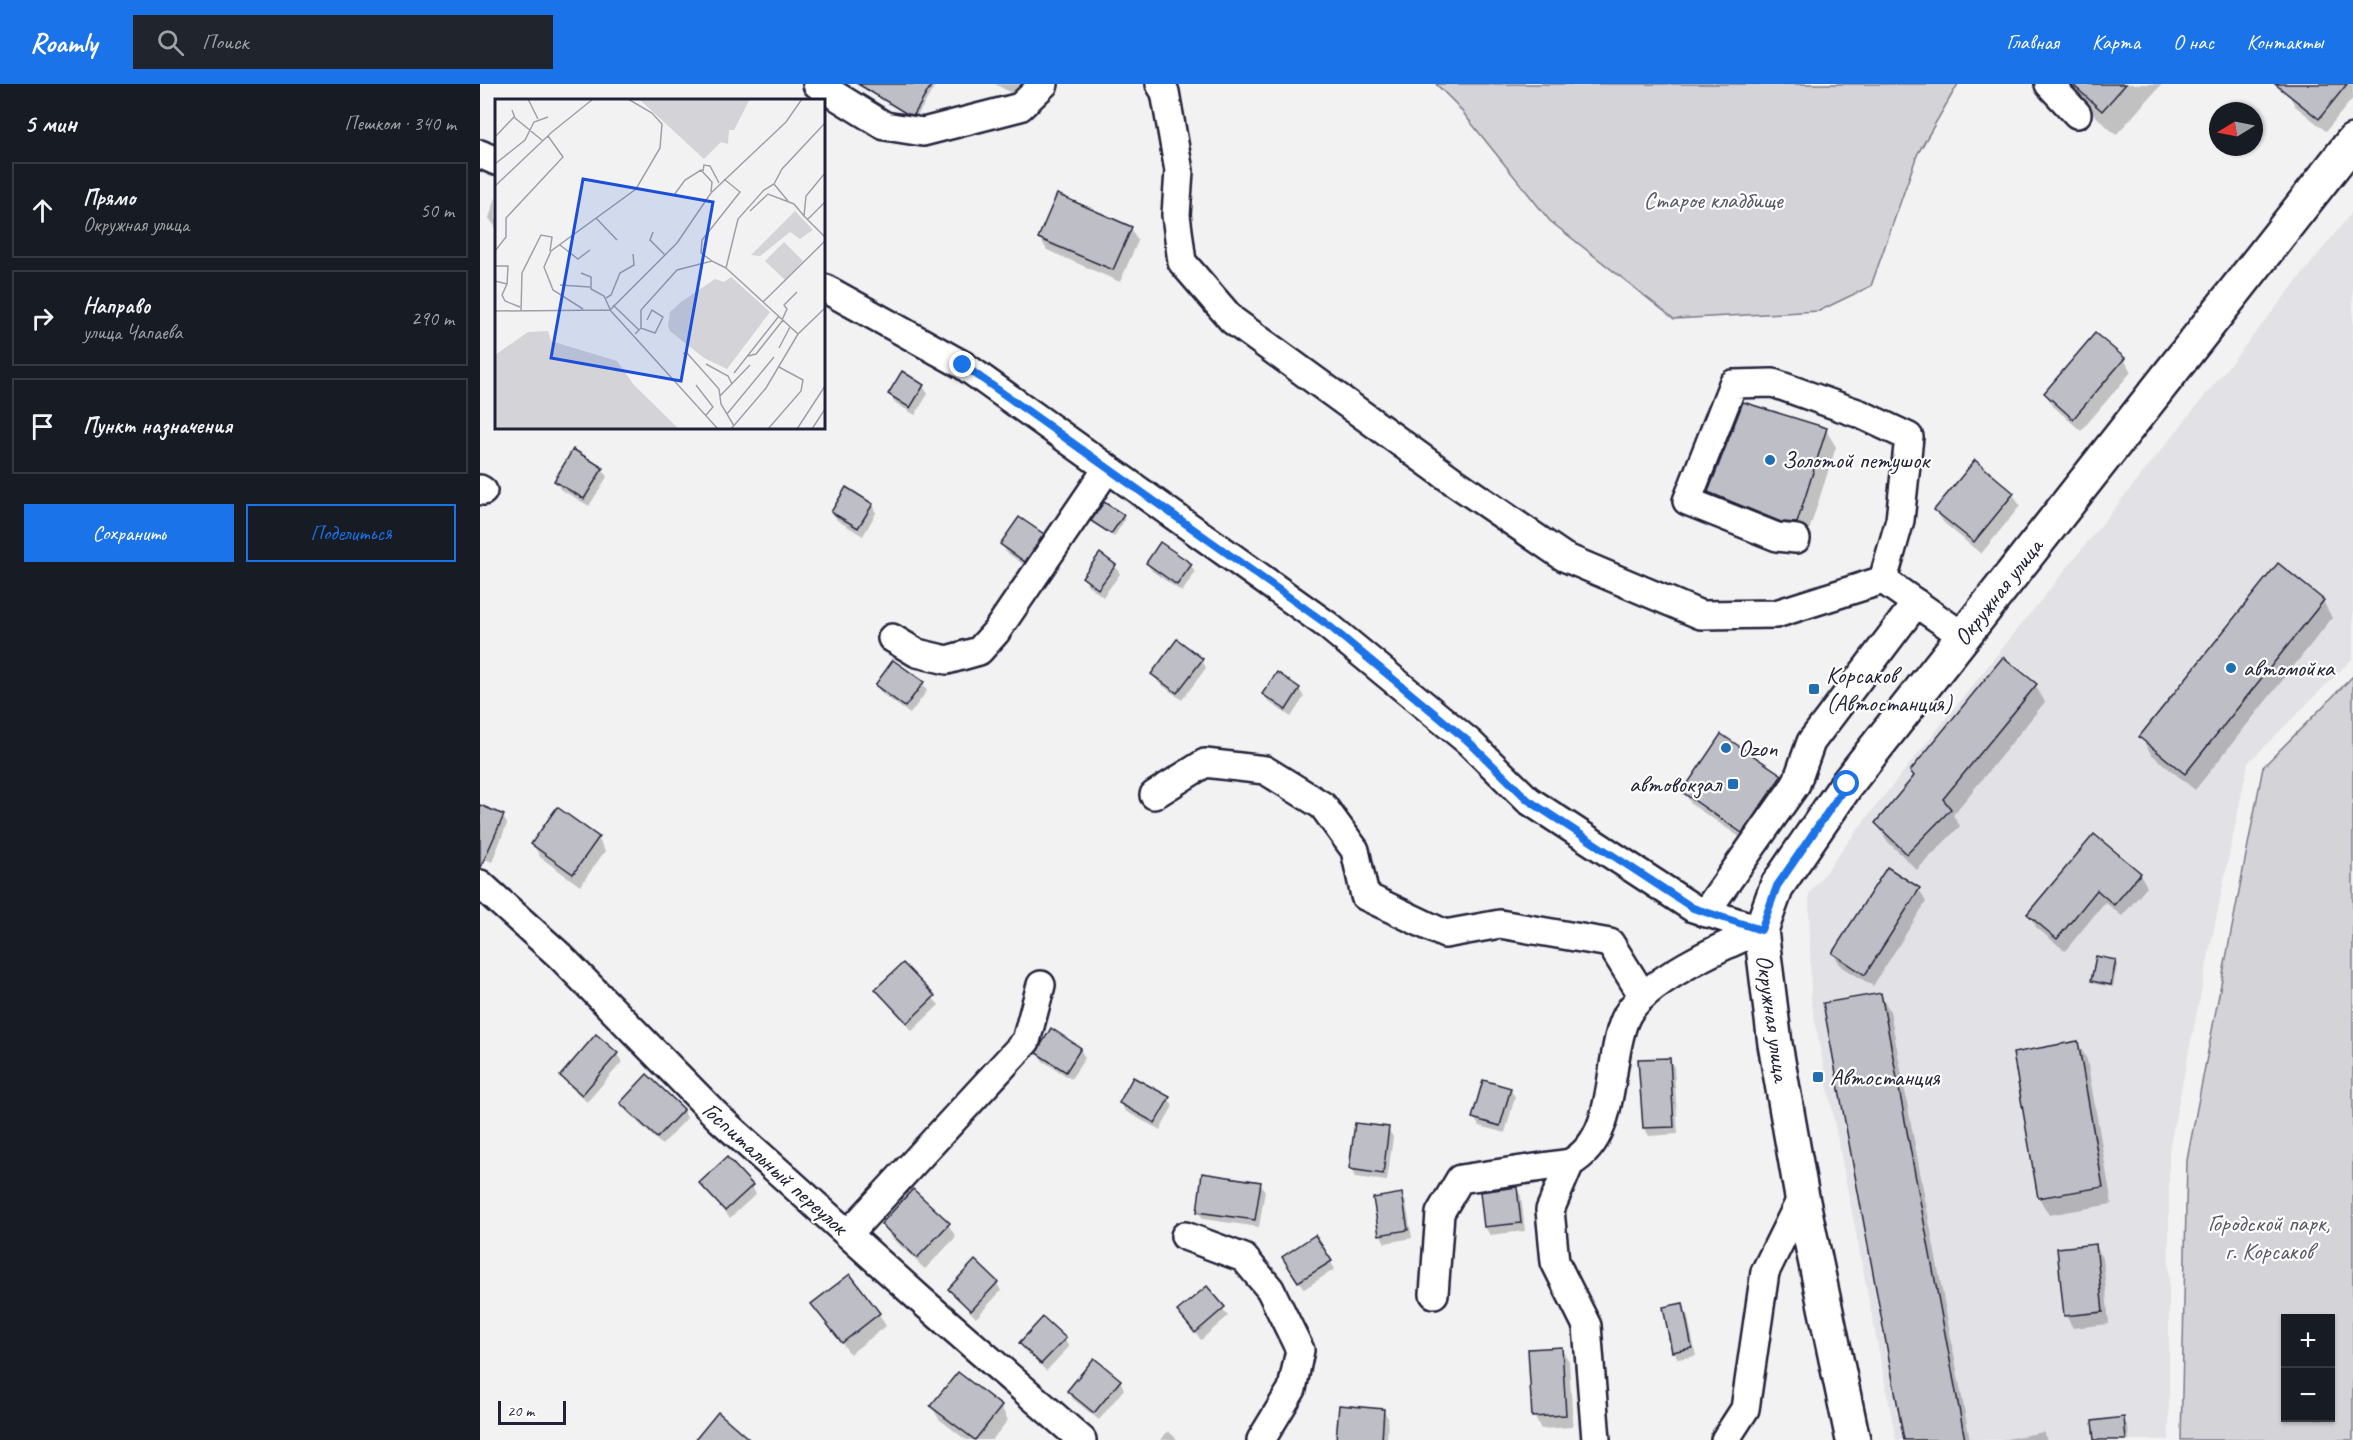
<!DOCTYPE html>
<html lang="ru">
<head>
<meta charset="utf-8">
<style>
	body { margin:0; font-family:Caveat,sans-serif; background:#20242c; color:#f1f3f6 }
	.controls { position:absolute; right:18px; bottom:18px; display:grid; overflow:hidden; border-radius:0px; box-shadow:0 2px 4px #0004 }
	.controls button { width:54px; height:54px; display:grid; place-items:center; padding:0; border:0; border-bottom:2px solid #363941; background:#171b24; color:#f1f3f6; font:30px sans-serif }
	.compass { position:absolute; left:1729px; top:18px; width:54px; height:54px; border-radius:50%; background:#171b24; box-shadow:0 2px 4px #0004; rotate:260deg }
	.scale { position:absolute; left:18px; bottom:15px; width:68px; box-sizing:border-box; padding-left:6px; border:3px solid #22223b; border-top:0; font-size:16px; line-height:21px; white-space:nowrap; color:#22223b; -webkit-text-stroke:4px #fff; paint-order:stroke }
	.stop { position:absolute; width:18px; height:18px; margin:-14px; border:4px solid #1a73e8; border-radius:50%; background:#fff }
	.stop.end { background:#1a73e8; border-color:#fff; box-shadow:0 2px 6px #0008 }
	.list { margin:0; padding:0; list-style:none }
	h2 { display:flex; justify-content:space-between; align-items:center; height:78px; margin:0; padding:0 24px; font-size:26px }
	h2 small { font-size:20px; font-weight:400; color:#9ea1a6 }
	.list li { display:grid; grid-template-columns:39px 1fr auto; gap:18px; align-items:center; box-sizing:border-box; height:96px; margin:0 12px 12px; padding:0 12px; border:2px solid #363941; border-radius:0px }
	.list b { display:block; font-size:22px; white-space:nowrap }
	.list p { margin:0; font-size:20px; white-space:nowrap; color:#9ea1a6 }
	.list em { font-size:20px; font-style:normal; color:#9ea1a6 }
	.actions { display:flex; gap:12px; padding:18px 24px }
	.actions a { flex:1; padding:14px 0; border:2px solid #1a73e8; border-radius:0px; text-align:center; font-size:21px; color:#1a73e8 }
	.actions .main { background:#1a73e8; color:#fff }
	.icon { flex:none; width:33px; height:33px; fill:none; stroke:currentColor; stroke-width:2; stroke-linecap:round; stroke-linejoin:round }
	.map { position:relative; flex:none; width:1873px; height:1356px; overflow:hidden }
	header { display:flex; align-items:center; gap:36px; box-sizing:border-box; height:84px; padding:0 30px; background:#1a73e8; color:#fff }
	header strong { font-size:28px }
	nav { display:flex; gap:33px; margin-inline-start:auto; font-size:21px }
	.search { width:420px; height:54px; background:#20242c; display:flex; align-items:center; gap:15px; box-sizing:border-box; padding:0 21px; border-radius:0px; color:#9ea1a6; font-size:22px }
	main { display:flex }
	aside { flex:1; background:#171b24 }
	.map>svg:first-child { display:block }
</style>
</head>
<body>
<header>
<strong>Roamly</strong>
<div class="search"><svg class="icon" aria-label="search" viewBox="0 0 24 24"><circle cx="10" cy="10" r="6"/><path d="M15 15l6 6"/></svg>Поиск</div>
<nav><a>Главная</a><a>Карта</a><a>О нас</a><a>Контакты</a></nav>
</header>
<main>
<aside>
<h2>5 мин<small>Пешком · 340 m</small></h2>
<ul class="list">
<li><svg class="icon" aria-label="ahead" viewBox="0 0 24 24"><path d="M12 20V5M6 11l6-6 6 6"/></svg><div><b>Прямо</b><p>Окружная улица</p></div><em>50 m</em></li>
<li><svg class="icon" aria-label="right" viewBox="0 0 24 24"><path d="M7 20v-9h11M14 6l5 5-5 5"/></svg><div><b>Направо</b><p>улица Чапаева</p></div><em>290 m</em></li>
<li><svg class="icon" aria-label="arrive" viewBox="0 0 24 24"><path d="M6 21V4h12l-3 4 3 4H6"/></svg><div><b>Пункт назначения</b></div></li>
</ul>
<div class="actions"><a class="main">Сохранить</a><a>Поделиться</a></div>
</aside>
<div class="map">
<svg width="1873" height="1356" viewBox="0 0 1873 1356">
	<rect width="100%" height="100%" fill="#f2f2f3"/>
	<filter id="ink" filterUnits="userSpaceOnUse"><feTurbulence type="fractalNoise" baseFrequency=".0167" numOctaves="2"/><feDisplacementMap in="SourceGraphic" scale="12" xChannelSelector="R" yChannelSelector="G"/><feConvolveMatrix kernelMatrix="1 2 1 2 8 2 1 2 1" color-interpolation-filters="sRGB"/></filter>
	<g filter="url(#ink)">
		<path fill="#e2e2e6" d="M 1873,127 L 1873,574 L 1768,679 L 1689,1065 L 1689,1356 L 1416,1356 L 1331,917 L 1329,810 L 1391,728 Z"/>
		<g fill="#d3d3d8" stroke="#7a7a8a" stroke-width="1.5" fill-rule="evenodd">
			<path d="M 956,0 L 1478,0 L 1437,71 L 1391,202 L 1339,227 L 1194,235 L 1070,137 L 976,20 Z"/>
			<path d="M 1873,592 L 1873,1356 L 1701,1356 L 1707,1076 L 1783,683 ZM 1850,1234 L 1850,1334 L 1806,1334 L 1806,1234 Z"/>
		</g>
		<g fill="#0003">
			<path d="M 375,0 L 456,0 L 436,34 Z"/>
			<path d="M 515,0 L 544,0 L 535,11 Z"/>
			<path d="M 1592,0 L 1682,0 L 1636,51 L 1605,22 Z"/>
			<path d="M 1815,0 L 1873,0 L 1873,14 L 1846,47 L 1815,22 L 1808,9 Z"/>
			<path d="M 16,113 L 16,144 L 9,134 Z"/>
			<path d="M 651,144 L 658,157 L 640,198 L 567,166 L 560,154 Z"/>
			<path d="M 1644,275 L 1651,288 L 1601,347 L 1573,322 L 1565,309 Z"/>
			<path d="M 443,302 L 448,310 L 435,331 L 414,318 L 410,310 Z"/>
			<path d="M 1346,346 L 1356,363 L 1326,456 L 1239,425 L 1229,408 Z"/>
			<path d="M 122,385 L 127,393 L 109,422 L 80,405 L 76,397 Z"/>
			<path d="M 1533,410 L 1540,422 L 1501,470 L 1463,438 L 1456,426 Z"/>
			<path d="M 392,421 L 396,429 L 383,452 L 357,436 L 352,428 Z"/>
			<path d="M 643,432 L 645,435 L 634,453 L 613,437 Z"/>
			<path d="M 562,451 L 567,459 L 550,485 L 526,468 L 522,460 Z"/>
			<path d="M 667,479 L 711,481 L 715,489 L 702,508 L 672,487 Z"/>
			<path d="M 635,482 L 640,490 L 623,513 L 608,501 L 604,493 Z"/>
			<path d="M 1843,517 L 1852,534 L 1715,706 L 1671,670 L 1661,653 Z"/>
			<path d="M 722,576 L 726,584 L 702,616 L 678,598 L 673,590 Z"/>
			<path d="M 443,599 L 447,607 L 430,630 L 401,609 L 396,601 Z"/>
			<path d="M 1555,601 L 1565,618 L 1473,731 L 1480,742 L 1437,786 L 1406,756 L 1397,739 Z"/>
			<path d="M 819,605 L 824,613 L 811,633 L 789,618 L 784,610 Z"/>
			<path d="M 1242,652 L 1301,692 L 1308,705 L 1270,760 L 1211,720 L 1204,708 Z"/>
			<path d="M 78,725 L 118,754 L 125,767 L 100,802 L 60,773 L 53,760 Z"/>
			<path d="M 0,728 L 23,732 L 27,740 L 12,778 L 0,773 Z"/>
			<path d="M 1407,785 L 1439,805 L 1446,818 L 1393,902 L 1361,882 L 1354,870 Z"/>
			<path d="M 1660,790 L 1667,803 L 1642,832 L 1625,818 L 1585,867 L 1556,843 L 1549,830 Z"/>
			<path d="M 1635,878 L 1637,881 L 1633,903 L 1615,900 L 1613,896 Z"/>
			<path d="M 423,881 L 459,921 L 432,947 L 396,906 Z"/>
			<path d="M 1400,910 L 1410,927 L 1490,1356 L 1426,1356 Z"/>
			<path d="M 571,946 L 600,965 L 605,974 L 591,995 L 563,977 L 558,969 Z"/>
			<path d="M 1598,959 L 1607,976 L 1632,1120 L 1569,1131 L 1559,1114 L 1534,970 Z"/>
			<path d="M 137,970 L 142,978 L 107,1018 L 87,1000 L 82,992 Z"/>
			<path d="M 1189,975 L 1194,983 L 1198,1050 L 1169,1052 L 1164,1044 Z"/>
			<path d="M 1030,1005 L 1035,1013 L 1025,1049 L 999,1042 L 994,1034 Z"/>
			<path d="M 688,1014 L 693,1022 L 680,1046 L 645,1027 L 641,1019 Z"/>
			<path d="M 141,1019 L 203,1026 L 207,1034 L 182,1061 L 146,1027 Z"/>
			<path d="M 908,1045 L 913,1053 L 907,1097 L 875,1093 L 871,1085 Z"/>
			<path d="M 780,1099 L 785,1107 L 779,1143 L 723,1135 L 718,1127 Z"/>
			<path d="M 221,1100 L 271,1102 L 276,1110 L 250,1134 Z"/>
			<path d="M 1036,1104 L 1041,1112 L 1045,1147 L 1010,1151 L 1005,1143 Z"/>
			<path d="M 922,1111 L 926,1119 L 932,1154 L 905,1159 L 901,1151 Z"/>
			<path d="M 403,1140 L 468,1140 L 476,1153 L 445,1185 L 410,1152 Z"/>
			<path d="M 1615,1161 L 1623,1174 L 1629,1240 L 1593,1244 L 1586,1232 L 1579,1165 Z"/>
			<path d="M 850,1177 L 855,1185 L 824,1205 L 809,1181 Z"/>
			<path d="M 517,1199 L 521,1207 L 496,1234 L 470,1205 Z"/>
			<path d="M 727,1204 L 748,1232 L 721,1256 L 699,1227 Z"/>
			<path d="M 333,1220 L 399,1230 L 406,1242 L 370,1270 Z"/>
			<path d="M 1202,1221 L 1207,1229 L 1216,1272 L 1198,1275 L 1194,1267 Z"/>
			<path d="M 584,1255 L 589,1263 L 566,1287 L 540,1259 Z"/>
			<path d="M 1081,1265 L 1089,1277 L 1093,1343 L 1061,1345 L 1054,1332 Z"/>
			<path d="M 640,1297 L 644,1305 L 619,1336 L 593,1315 L 589,1307 Z"/>
			<path d="M 452,1323 L 521,1323 L 528,1336 L 512,1356 L 486,1356 L 459,1335 Z"/>
			<path d="M 903,1326 L 908,1334 L 907,1356 L 858,1356 Z"/>
			<path d="M 1643,1335 L 1648,1343 L 1649,1356 L 1616,1356 Z"/>
			<path d="M 688,1347 L 698,1356 L 680,1356 Z"/>
			<path d="M 1563,1348 L 1567,1356 L 1521,1356 Z"/>
		</g>
		<g fill="#bebec6" stroke="#22223b" stroke-width="1.5">
			<path d="M 378,0 L 452,0 L 434,31 L 427,30 Z"/>
			<path d="M 1592,0 L 1646,0 L 1622,27 Z"/>
			<path d="M 1795,0 L 1867,0 L 1839,35 Z"/>
			<path d="M 577,110 L 652,143 L 633,186 L 558,154 Z"/>
			<path d="M 1615,249 L 1645,274 L 1593,335 L 1564,309 Z"/>
			<path d="M 422,287 L 444,301 L 430,324 L 408,310 Z"/>
			<path d="M 1263,318 L 1347,344 L 1317,439 L 1301,438 L 1228,408 Z"/>
			<path d="M 93,365 L 123,384 L 104,415 L 74,397 Z"/>
			<path d="M 1495,376 L 1534,409 L 1494,458 L 1454,426 Z"/>
			<path d="M 366,403 L 393,420 L 378,444 L 351,428 Z"/>
			<path d="M 624,418 L 644,431 L 631,450 L 611,437 Z"/>
			<path d="M 539,433 L 564,450 L 545,478 L 520,460 Z"/>
			<path d="M 680,458 L 712,480 L 697,501 L 666,479 Z"/>
			<path d="M 620,469 L 636,481 L 618,505 L 602,493 Z"/>
			<path d="M 1798,479 L 1844,516 L 1705,690 L 1659,653 Z"/>
			<path d="M 697,555 L 723,575 L 697,609 L 671,590 Z"/>
			<path d="M 1523,573 L 1557,600 L 1463,715 L 1471,725 L 1427,770 L 1395,739 L 1434,692 L 1430,687 Z"/>
			<path d="M 413,576 L 444,598 L 425,623 L 395,601 Z"/>
			<path d="M 797,588 L 820,604 L 806,626 L 782,610 Z"/>
			<path d="M 1241,650 L 1302,691 L 1262,749 L 1202,708 Z"/>
			<path d="M 0,721 L 24,731 L 0,785 Z"/>
			<path d="M 77,723 L 119,753 L 93,790 L 51,760 Z"/>
			<path d="M 1614,750 L 1661,789 L 1634,821 L 1617,806 L 1577,855 L 1547,830 Z"/>
			<path d="M 1407,783 L 1440,804 L 1385,891 L 1352,869 Z"/>
			<path d="M 1616,872 L 1636,876 L 1631,901 L 1611,897 Z"/>
			<path d="M 423,879 L 455,912 L 427,939 L 395,905 Z"/>
			<path d="M 1401,909 L 1485,1356 L 1424,1356 L 1343,919 Z"/>
			<path d="M 571,944 L 601,964 L 586,988 L 556,969 Z"/>
			<path d="M 116,950 L 138,969 L 102,1011 L 80,992 Z"/>
			<path d="M 1598,957 L 1623,1103 L 1558,1114 L 1533,969 Z"/>
			<path d="M 1190,974 L 1194,1043 L 1163,1044 L 1158,975 Z"/>
			<path d="M 167,990 L 204,1025 L 177,1054 L 140,1019 Z"/>
			<path d="M 653,993 L 690,1013 L 675,1039 L 639,1019 Z"/>
			<path d="M 1003,996 L 1031,1004 L 1020,1042 L 992,1034 Z"/>
			<path d="M 875,1039 L 909,1043 L 903,1090 L 869,1085 Z"/>
			<path d="M 247,1073 L 273,1101 L 245,1127 L 219,1099 Z"/>
			<path d="M 722,1089 L 781,1098 L 775,1136 L 717,1128 Z"/>
			<path d="M 1037,1103 L 1041,1139 L 1004,1143 L 1000,1108 Z"/>
			<path d="M 433,1105 L 470,1139 L 437,1174 L 401,1140 Z"/>
			<path d="M 922,1109 L 928,1146 L 899,1151 L 893,1114 Z"/>
			<path d="M 835,1151 L 852,1177 L 818,1198 L 802,1173 Z"/>
			<path d="M 1616,1160 L 1623,1228 L 1584,1232 L 1577,1164 Z"/>
			<path d="M 495,1176 L 518,1198 L 491,1227 L 468,1205 Z"/>
			<path d="M 370,1190 L 400,1229 L 362,1259 L 331,1220 Z"/>
			<path d="M 727,1202 L 745,1223 L 715,1249 L 697,1227 Z"/>
			<path d="M 1203,1219 L 1212,1264 L 1192,1268 L 1183,1223 Z"/>
			<path d="M 563,1233 L 586,1254 L 561,1280 L 539,1259 Z"/>
			<path d="M 1082,1263 L 1086,1331 L 1052,1333 L 1048,1265 Z"/>
			<path d="M 614,1274 L 641,1296 L 614,1329 L 587,1307 Z"/>
			<path d="M 478,1288 L 522,1322 L 495,1356 L 450,1322 Z"/>
			<path d="M 859,1321 L 904,1325 L 902,1356 L 856,1356 Z"/>
			<path d="M 238,1328 L 270,1356 L 215,1356 Z"/>
			<path d="M 1644,1333 L 1646,1356 L 1614,1356 L 1612,1337 Z"/>
		</g>
		<g fill="none" stroke-linecap="round" stroke-linejoin="round">
			<g stroke="#22223b" stroke-width="32">
				<g id="minor">
					<path d="M 337,0 L 405,42 L 443,48 L 540,23 L 564,0"/>
					<path d="M 680,0 L 685,8 L 699,87 L 696,131 L 702,178 L 752,236 L 976,399 L 1084,473 L 1221,531 L 1296,530 L 1403,496"/>
					<path d="M 1569,0 L 1597,30"/>
					<path d="M 0,70 L 16,77"/>
					<path d="M 344,204 L 483,281 L 847,541 L 989,658 L 1048,716 L 1213,824 L 1281,846"/>
					<path d="M 0,405 L 3,407"/>
					<path d="M 1316,455 L 1297,453 L 1207,417 L 1253,300 L 1293,299 L 1380,330 L 1429,353 L 1420,436 L 1403,496 L 1483,552"/>
					<path d="M 412,554 L 437,569 L 467,576 L 499,567 L 516,548 L 627,385"/>
					<path d="M 674,711 L 725,679 L 785,686 L 843,722 L 875,766 L 885,812 L 965,850 L 1020,840 L 1130,859 L 1163,912"/>
					<path d="M 0,800 L 80,872 L 240,1035 L 442,1217 L 602,1356"/>
					<path d="M 1225,829 L 1316,700 L 1331,658 L 1436,519"/>
					<path d="M 1090,1079 L 1070,1126 L 1075,1178 L 1107,1242 L 1116,1356"/>
					<path d="M 368,1150 L 546,957 L 561,901"/>
					<path d="M 705,1152 L 764,1174 L 790,1205 L 820,1266 L 812,1305 L 781,1356"/>
					<path d="M 954,1210 L 960,1129 L 980,1095 L 1090,1079 C 1139,1052 1126,980 1145,935 C 1160,899 1246,860 1281,846"/>
					<path d="M 1245,1356 L 1265,1325 L 1285,1188 L 1322,1113"/>
				</g>
			</g>
			<g stroke="#22223b" stroke-width="38">
				<path id="major" d="M 1373,1356 L 1322,1113 L 1295,960 L 1281,846 L 1297,802 L 1367,700 L 1873,57"/>
			</g>
			<use href="#minor" stroke="#fff" stroke-width="27"/>
			<use href="#major" stroke="#fff" stroke-width="33"/>
		</g>
	</g>
	<g fill="none" stroke-linecap="round" stroke-linejoin="round" filter="url(#ink)">
		<path stroke="#1a73e8" stroke-width="8" d="M 483,281 L 848,541 L 989,658 L 1048,716 L 1213,824 L 1281,846 L 1297,802 L 1367,700"/>
	</g>
	<g fill="#1f6fb2" stroke="#fff" stroke-width="2">
		<circle cx="1290" cy="376" r="6"/>
		<circle cx="1751" cy="584" r="6"/>
		<rect x="1328" y="599" width="12" height="12" rx="3"/>
		<circle cx="1246" cy="664" r="6"/>
		<rect x="1247" y="694" width="12" height="12" rx="3"/>
		<rect x="1332" y="987" width="12" height="12" rx="3"/>
	</g>
	<g text-anchor="middle" dominant-baseline="central" stroke-width="4.5" stroke-linejoin="round" paint-order="stroke">
		<g font-size="24" fill="#57576a" stroke="#fff">
			<text x="1233" y="116">Старое кладбище</text>
			<text x="1789" y="1139">Городской парк,<tspan x="1789" dy="28">г. Корсаков</tspan></text>
		</g>
		<g font-size="24" fill="#22223b" stroke="#fff" text-anchor="start">
			<text x="1302" y="376">Золотой петушок</text>
			<text x="1763" y="584">автомойка</text>
			<text x="1346" y="591">Корсаков<tspan x="1346" dy="28">(Автостанция)</tspan></text>
			<text x="1258" y="664">Ozon</text>
			<text x="1241" y="700" text-anchor="end">автовокзал</text>
			<text x="1350" y="993">Автостанция</text>
		</g>
		<g font-size="24" fill="#22223b" stroke="#fff">
			<text transform="translate(1518 508) rotate(-52)">Окружная улица</text>
			<text transform="translate(1293 934) rotate(82)">Окружная улица</text>
			<text transform="translate(295 1084) rotate(42)">Госпитальный переулок</text>
		</g>
	</g>
	<g transform="translate(15 15)">
		<rect width="330" height="330" fill="#f2f2f3"/>
		<path d="M 144,0 L 255,0 L 239,31 L 234,31 L 233,45 L 226,43 L 209,60 ZM 300,112 L 318,131 L 305,140 L 295,133 L 265,157 L 256,156 ZM 289,143 L 308,162 L 290,181 L 270,162 ZM 236,178 L 275,213 L 232,270 L 209,259 L 175,232 L 173,227 L 175,213 L 186,203 L 220,180 L 229,183 ZM 53,232 L 56,242 L 122,262 L 139,286 L 184,330 L 0,330 L 0,256 L 33,233 Z" fill="#d3d3d8"/>
		<path fill="none" stroke="#9f9fa9" stroke-width="1.5" d="M 33,0 L 43,20M 17,11 L 20,19 L 48,42M 0,38 L 19,18M 0,65 L 30,41 L 39,23 L 53,18M 208,72 L 209,66 L 215,67 L 224,84M 330,74 L 311,97 L 309,117 L 330,138M 279,85 L 293,102M 0,87 L 57,33 L 98,0M 179,96 L 190,81 L 206,71 L 217,83 L 216,93M 255,112 L 273,95 L 299,105 L 309,117M 101,119 L 122,141M 312,121 L 330,103M 158,133 L 155,141 L 170,156M 65,146 L 83,160 L 95,151M 0,152 L 11,138 L 11,119 L 68,58 L 53,37M 217,162 L 206,154 L 207,141 L 245,93 L 229,80M 0,167 L 13,167 L 12,185M 86,174 L 96,178 L 96,190 L 109,197 L 115,210M 0,182 L 12,185 L 7,196 L 10,202 L 25,208M 65,186 L 95,188M 111,199 L 116,196 L 125,174 L 139,166 L 138,155M 268,203 L 330,142M 118,206 L 144,231M 88,210 L 58,191 L 49,168 L 56,152 L 141,90 L 165,49 L 167,25 L 157,14 L 133,0M 115,211 L 182,144 L 216,94 L 291,23 L 307,0M 0,212 L 115,211 L 223,330M 26,212 L 27,174 L 46,136 L 57,138 L 55,152M 287,221 L 292,210 L 289,206 L 302,193M 146,229 L 146,211 L 182,171 L 217,162 L 231,169M 140,235 L 146,229 L 160,234 L 168,218 L 157,211 L 152,221M 303,235 L 231,169 L 243,120 L 269,91 L 279,85 L 287,70 L 330,24M 284,249 L 295,228M 188,255 L 191,253 L 224,290 L 226,305 L 239,327M 253,257 L 261,255 L 288,221M 211,265 L 233,277 L 237,285M 239,274 L 284,217M 201,286 L 218,308 L 211,316M 225,297 L 255,266M 232,315 L 279,258M 236,330 L 271,289 L 303,235 L 330,209M 273,330 L 306,292 L 308,281 L 284,268M 302,330 L 330,287M 317,330 L 330,310"/>
		<path fill="#1d4ed8" fill-opacity="0.15" stroke="#1d4ed8" stroke-width="3" d="M 88,80 L 218,103 L 186,282 L 56,259 Z"/>
		<rect width="330" height="330" fill="none" stroke="#22223b" stroke-width="3"/>
	</g>
</svg>
<div class="controls">
<button>+</button>
<button>−</button>
</div>
<svg class="compass" viewBox="-18 -18 36 36"><path d="M0-13l5 13h-10z" fill="#e53935"/><path d="M0 13l5-13h-10z" fill="#9ea1a6"/></svg>
<div class="scale">20 m</div>
<div class="stop" style="left:1367px;top:700px"></div>
<div class="stop end" style="left:483px;top:281px"></div>
</div>
</main>
</body>
</html>
